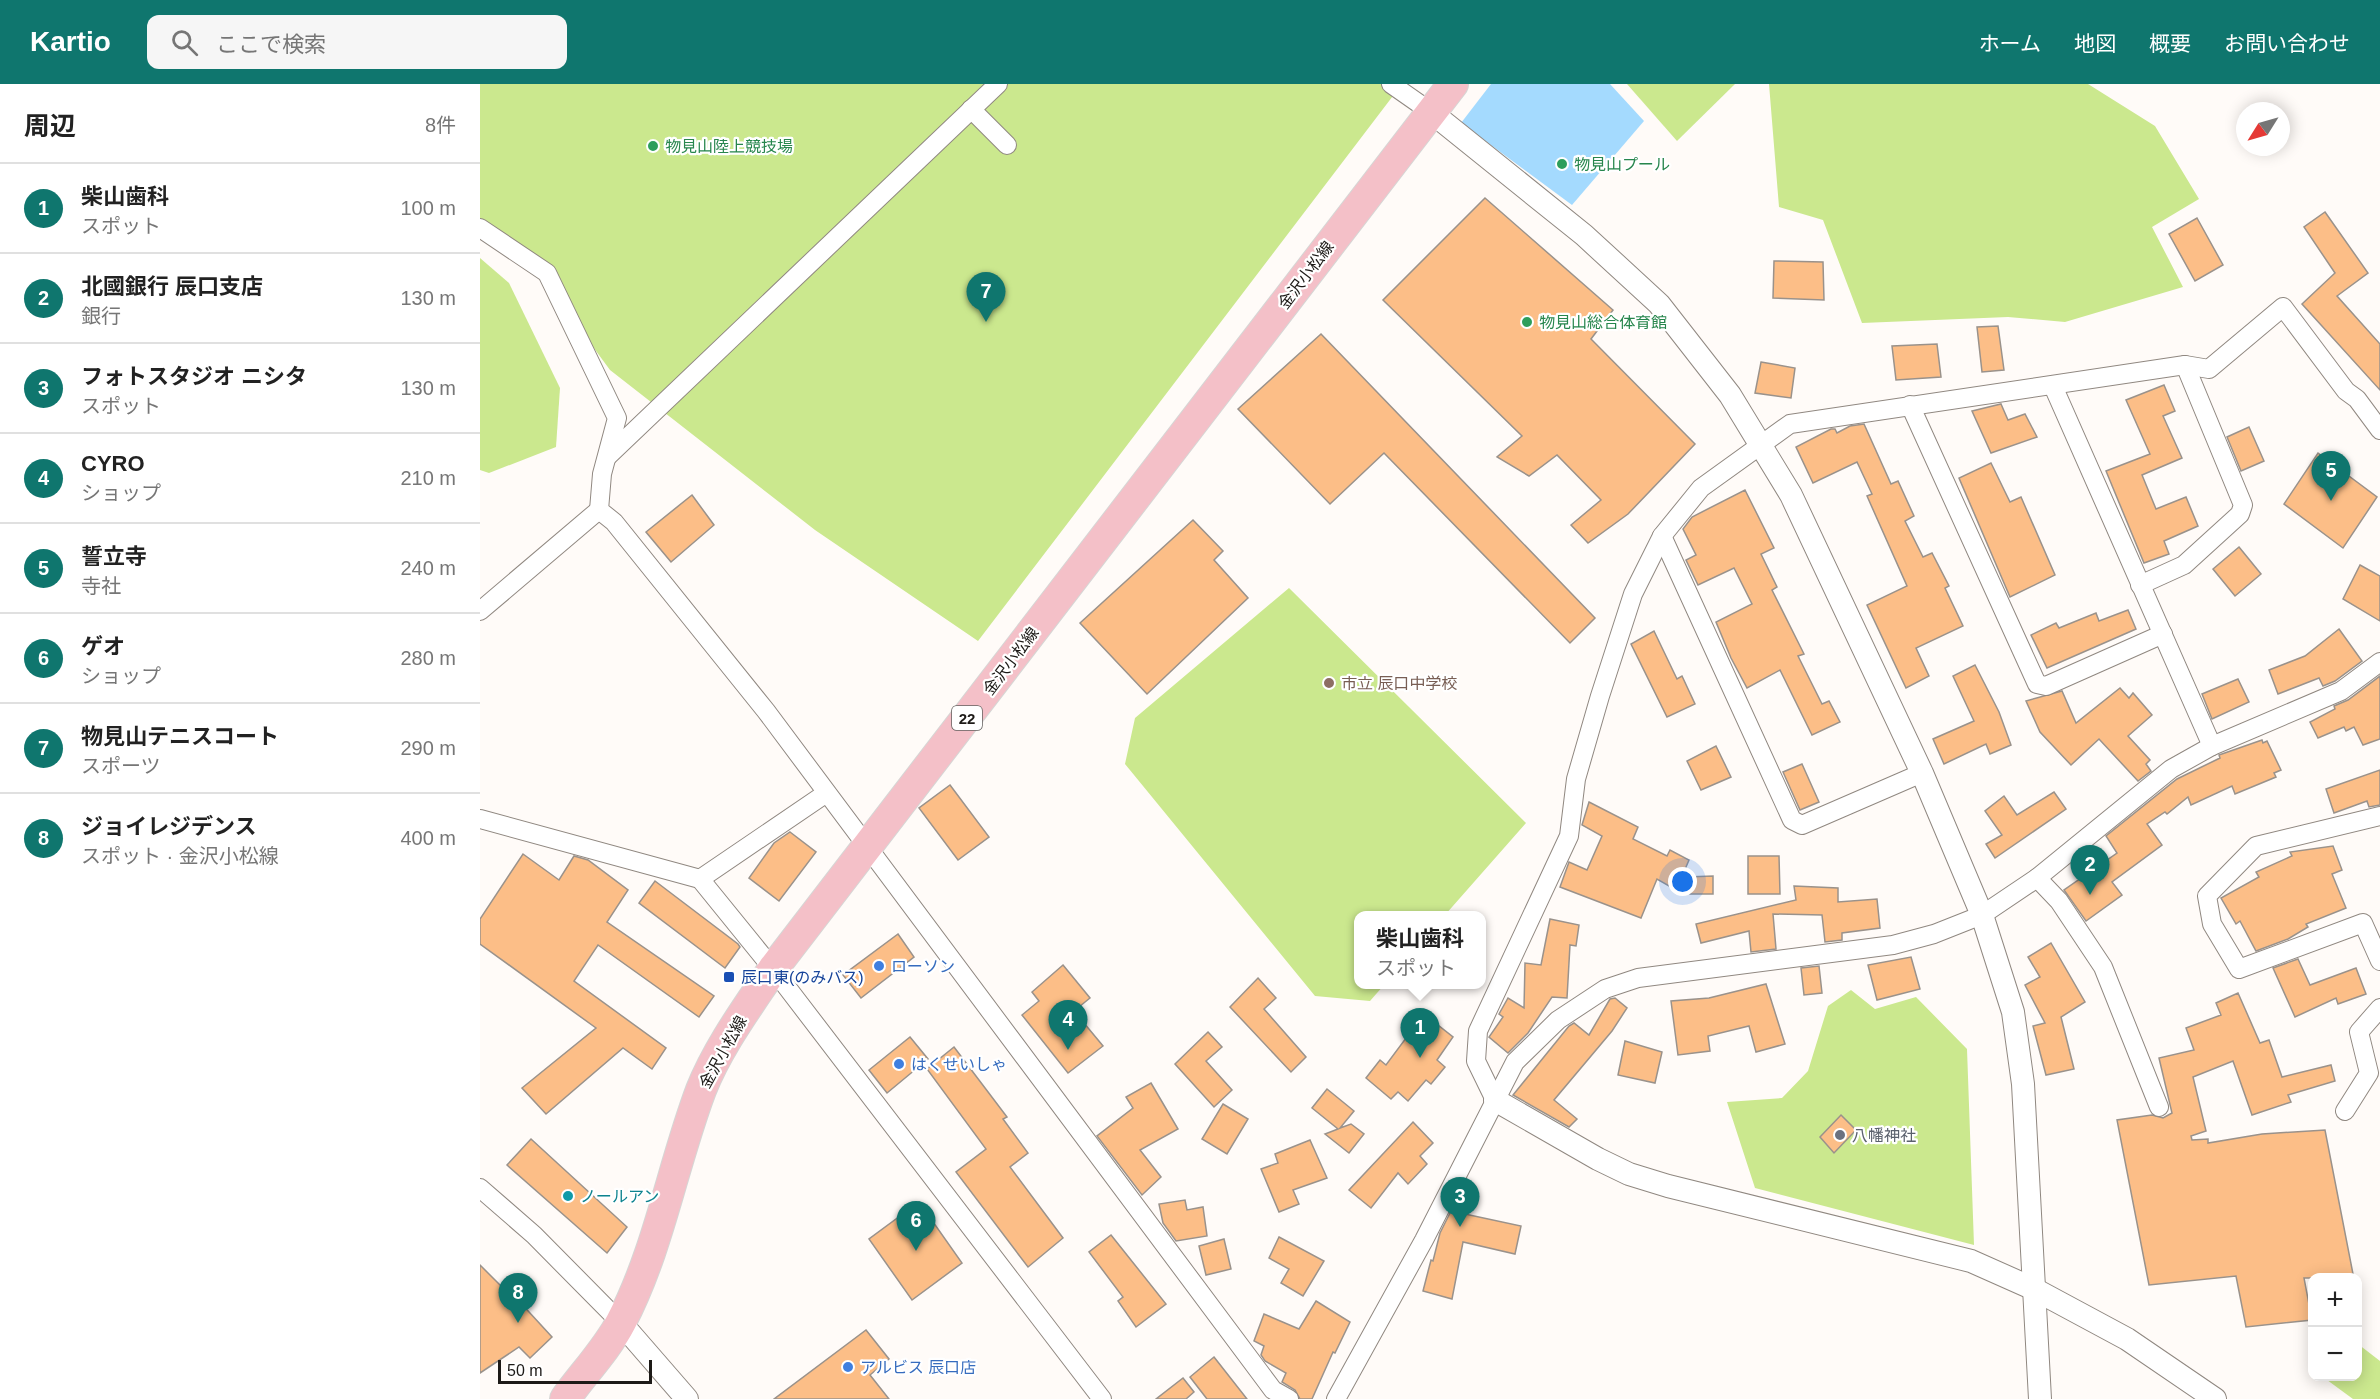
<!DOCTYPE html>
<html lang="ja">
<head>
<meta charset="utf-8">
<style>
	body { margin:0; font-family:Helvetica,"Noto Sans JP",sans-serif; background:#f6f6f6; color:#222 }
	.controls { position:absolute; right:18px; bottom:18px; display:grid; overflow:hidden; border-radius:12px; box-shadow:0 3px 15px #0003 }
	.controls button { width:54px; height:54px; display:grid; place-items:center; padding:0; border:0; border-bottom:2px solid #e0e0e0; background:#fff; color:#222; font:30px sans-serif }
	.compass { position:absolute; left:1756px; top:18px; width:54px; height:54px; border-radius:50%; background:#fff; box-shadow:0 3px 15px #0003; rotate:233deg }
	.scale { position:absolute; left:18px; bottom:15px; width:154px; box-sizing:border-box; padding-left:6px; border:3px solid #1d1a17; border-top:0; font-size:16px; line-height:21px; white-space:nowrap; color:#1d1a17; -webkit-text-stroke:4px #fff; paint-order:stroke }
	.you { position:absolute; left:1203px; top:798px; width:21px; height:21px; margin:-15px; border:4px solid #fff; border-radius:50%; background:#1a73e8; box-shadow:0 0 0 9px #1a73e833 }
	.badge { display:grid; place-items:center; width:39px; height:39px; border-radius:50%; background:#0f766e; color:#fff; font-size:20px; font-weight:700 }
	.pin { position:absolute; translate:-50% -50px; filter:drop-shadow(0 2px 3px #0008) }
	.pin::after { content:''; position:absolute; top:32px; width:21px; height:18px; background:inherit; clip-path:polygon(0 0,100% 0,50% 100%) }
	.popup { position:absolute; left:874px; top:827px; width:132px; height:78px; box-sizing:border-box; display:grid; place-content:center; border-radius:12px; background:#fff; filter:drop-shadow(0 2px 4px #0005); font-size:20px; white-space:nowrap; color:#767676 }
	.popup b { font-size:22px; color:#222 }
	.popup::after { content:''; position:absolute; left:50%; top:100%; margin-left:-12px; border:12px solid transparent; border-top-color:#fff }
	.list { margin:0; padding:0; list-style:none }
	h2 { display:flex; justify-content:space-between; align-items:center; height:78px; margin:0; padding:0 24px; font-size:26px }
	h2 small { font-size:20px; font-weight:400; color:#767676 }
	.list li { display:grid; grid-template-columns:39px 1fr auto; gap:18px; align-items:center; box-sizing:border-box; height:90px; padding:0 24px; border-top:2px solid #e0e0e0 }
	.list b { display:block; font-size:22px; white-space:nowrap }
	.list p { margin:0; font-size:20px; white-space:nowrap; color:#767676 }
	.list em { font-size:20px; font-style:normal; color:#767676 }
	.icon { flex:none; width:33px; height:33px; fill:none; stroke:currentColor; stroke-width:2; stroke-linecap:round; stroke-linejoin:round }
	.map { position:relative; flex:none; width:1900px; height:1315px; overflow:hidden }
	header { display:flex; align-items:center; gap:36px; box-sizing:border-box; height:84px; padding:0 30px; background:#0f766e; color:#fff }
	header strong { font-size:28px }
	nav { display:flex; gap:33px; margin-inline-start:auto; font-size:21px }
	.search { width:420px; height:54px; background:#f6f6f6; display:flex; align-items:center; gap:15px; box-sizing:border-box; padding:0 21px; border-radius:12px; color:#767676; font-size:22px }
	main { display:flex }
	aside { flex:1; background:#fff }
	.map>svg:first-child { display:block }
</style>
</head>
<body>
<header>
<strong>Kartio</strong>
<div class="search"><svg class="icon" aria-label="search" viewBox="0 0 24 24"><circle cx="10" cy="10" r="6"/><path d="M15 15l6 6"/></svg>ここで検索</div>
<nav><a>ホーム</a><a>地図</a><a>概要</a><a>お問い合わせ</a></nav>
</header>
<main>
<aside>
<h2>周辺<small>8件</small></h2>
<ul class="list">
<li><span class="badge">1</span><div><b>柴山歯科</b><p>スポット</p></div><em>100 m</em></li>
<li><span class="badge">2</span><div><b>北國銀行 辰口支店</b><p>銀行</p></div><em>130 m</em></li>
<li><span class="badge">3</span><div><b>フォトスタジオ ニシタ</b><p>スポット</p></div><em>130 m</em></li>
<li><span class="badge">4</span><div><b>CYRO</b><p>ショップ</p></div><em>210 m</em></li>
<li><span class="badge">5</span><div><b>誓立寺</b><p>寺社</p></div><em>240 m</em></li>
<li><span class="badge">6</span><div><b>ゲオ</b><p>ショップ</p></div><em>280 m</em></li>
<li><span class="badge">7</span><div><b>物見山テニスコート</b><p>スポーツ</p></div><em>290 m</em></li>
<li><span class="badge">8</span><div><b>ジョイレジデンス</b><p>スポット · 金沢小松線</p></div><em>400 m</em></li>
</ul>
</aside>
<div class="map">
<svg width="1900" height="1315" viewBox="0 0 1900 1315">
	<rect width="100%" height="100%" fill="#fffbf8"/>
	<g fill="#cbe88e">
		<path d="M 0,0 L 922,0 L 498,557 L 335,446 L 130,286 L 52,180 L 0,140 Z"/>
		<path d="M 1147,0 L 1255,0 L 1197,57 Z"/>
		<path d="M 1289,0 L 1608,0 L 1675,42 L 1719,115 L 1672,143 L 1703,203 L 1585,238 L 1528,233 L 1382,239 L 1343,136 L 1299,123 Z"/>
		<path d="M 0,174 L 29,199 L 80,304 L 76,363 L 9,389 L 0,386 Z"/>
		<path d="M 809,504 L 1046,739 L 965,831 L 878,832 L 878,900 L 904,901 L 890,917 L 835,912 L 645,680 L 655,634 Z"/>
		<path d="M 1371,906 L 1395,925 L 1436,913 L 1487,965 L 1494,1161 L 1275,1104 L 1247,1018 L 1302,1014 L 1328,987 L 1348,922 Z"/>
		<path d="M 1878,1260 L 1900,1277 L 1900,1315 L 1873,1315 L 1843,1293 L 1878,1292 Z"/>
	</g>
	<path fill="#a4dafe" d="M 1011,0 L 1130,0 L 1164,37 L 1092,121 L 981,39 Z"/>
	<g fill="#fcbe87" stroke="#9a928b" stroke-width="1.5">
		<path d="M 1005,114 L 1133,226 L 1111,255 L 1215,360 L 1148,430 L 1108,459 L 1091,441 L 1121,416 L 1077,371 L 1049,392 L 1017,373 L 1042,352 L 903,216 Z"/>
		<path d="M 1845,128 L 1888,189 L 1857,212 L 1900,260 L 1900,306 L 1822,220 L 1855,189 L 1824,143 Z"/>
		<path d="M 1717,134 L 1743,181 L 1715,197 L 1689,150 Z"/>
		<path d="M 1294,177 L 1343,178 L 1344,216 L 1293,214 Z"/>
		<path d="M 1518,242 L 1524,286 L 1502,288 L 1497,243 Z"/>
		<path d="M 841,250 L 1115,534 L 1090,559 L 904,369 L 850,420 L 758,325 Z"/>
		<path d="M 1457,260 L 1461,293 L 1416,296 L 1412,262 Z"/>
		<path d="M 1281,278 L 1315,284 L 1311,314 L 1275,309 Z"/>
		<path d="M 1684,301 L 1695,327 L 1683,332 L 1702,374 L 1662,391 L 1676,425 L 1706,413 L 1718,442 L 1684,457 L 1689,470 L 1664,479 L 1626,387 L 1670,370 L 1646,316 Z"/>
		<path d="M 1521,320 L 1528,336 L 1545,330 L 1557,353 L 1511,369 L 1492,327 Z"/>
		<path d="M 1384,340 L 1411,400 L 1418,397 L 1434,432 L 1425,437 L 1443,473 L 1452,469 L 1469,502 L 1465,504 L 1483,542 L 1436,564 L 1449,592 L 1426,604 L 1387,521 L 1427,502 L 1387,412 L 1392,410 L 1377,378 L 1333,399 L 1316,363 L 1351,345 L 1355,345 L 1357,349 L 1370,342 Z"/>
		<path d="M 1769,343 L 1784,377 L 1761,387 L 1747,353 Z"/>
		<path d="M 1838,369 L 1897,413 L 1863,464 L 1804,420 Z"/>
		<path d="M 1511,379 L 1530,418 L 1541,413 L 1575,491 L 1530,513 L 1479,394 Z"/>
		<path d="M 1265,406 L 1294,464 L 1281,470 L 1297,503 L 1292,506 L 1324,570 L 1318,572 L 1342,620 L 1349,617 L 1360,638 L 1332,651 L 1300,586 L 1267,604 L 1251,574 L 1236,538 L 1272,520 L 1254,484 L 1218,501 L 1206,476 L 1216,471 L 1203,445 L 1212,433 Z"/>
		<path d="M 212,411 L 234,441 L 191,478 L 166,448 Z"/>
		<path d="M 713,436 L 743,467 L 734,476 L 768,514 L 667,610 L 600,539 Z"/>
		<path d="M 1759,463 L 1781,490 L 1755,512 L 1733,485 Z"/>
		<path d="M 1880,481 L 1900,492 L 1900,537 L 1863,515 Z"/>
		<path d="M 1648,526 L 1656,545 L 1567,584 L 1551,551 L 1576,539 L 1579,544 L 1616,529 L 1619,537 Z"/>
		<path d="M 1859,545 L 1882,577 L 1855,597 L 1843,602 L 1839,594 L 1798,610 L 1789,586 L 1825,572 Z"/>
		<path d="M 1174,547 L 1197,595 L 1202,592 L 1215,620 L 1187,633 L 1151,560 Z"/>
		<path d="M 1495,581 L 1519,628 L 1531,661 L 1510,670 L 1506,660 L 1464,680 L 1453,655 L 1494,637 L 1473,592 Z"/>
		<path d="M 1900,592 L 1900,655 L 1883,661 L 1874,643 L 1866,647 L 1864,643 L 1838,654 L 1830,638 L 1855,625 L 1854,622 L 1868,616 Z"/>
		<path d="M 1758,595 L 1769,618 L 1732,635 L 1722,610 Z"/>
		<path d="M 1640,604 L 1649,614 L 1653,609 L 1672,631 L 1648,652 L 1670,676 L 1666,680 L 1671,687 L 1658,697 L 1619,655 L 1591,681 L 1560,648 L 1546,617 L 1582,607 L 1596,639 Z"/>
		<path d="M 1782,656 L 1783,659 L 1787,657 L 1801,686 L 1794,689 L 1796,693 L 1755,710 L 1752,702 L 1711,721 L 1708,713 L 1687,730 L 1685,728 L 1667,740 L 1682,761 L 1632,798 L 1642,811 L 1606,837 L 1584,806 L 1637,769 L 1626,752 L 1697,695 L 1740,674 L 1739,671 Z"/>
		<path d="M 1236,662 L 1251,693 L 1221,706 L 1207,677 Z"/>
		<path d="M 1322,680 L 1339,718 L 1320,726 L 1303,688 Z"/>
		<path d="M 1900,686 L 1900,721 L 1889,723 L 1887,717 L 1854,729 L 1846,705 Z"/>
		<path d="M 470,701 L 509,753 L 478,776 L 439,724 Z"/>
		<path d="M 1574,708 L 1586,725 L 1515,774 L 1506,760 L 1522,751 L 1505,727 L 1524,712 L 1537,731 Z"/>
		<path d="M 1109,718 L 1158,743 L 1153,755 L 1187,772 L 1190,766 L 1209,776 L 1196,806 L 1177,795 L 1161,834 L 1080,803 L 1089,778 L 1107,786 L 1122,752 L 1102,741 Z"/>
		<path d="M 310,748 L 336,768 L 299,817 L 269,794 L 294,759 Z"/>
		<path d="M 1853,762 L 1862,786 L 1852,790 L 1866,824 L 1826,840 L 1828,843 L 1808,855 L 1776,867 L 1760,837 L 1756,840 L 1741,814 L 1779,793 L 1776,788 L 1812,772 L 1810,768 Z"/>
		<path d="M 43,770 L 79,796 L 94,772 L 108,776 L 148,806 L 127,838 L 234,912 L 219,933 L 118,861 L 94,897 L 186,964 L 172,985 L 143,964 L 66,1030 L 42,1004 L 116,944 L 0,860 L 0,835 Z"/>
		<path d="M 1268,772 L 1299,772 L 1300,810 L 1268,810 Z"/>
		<path d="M 1233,792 L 1233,810 L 1210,810 L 1206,793 Z"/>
		<path d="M 175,797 L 258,860 L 260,863 L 245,884 L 159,819 Z"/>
		<path d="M 1314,802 L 1358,804 L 1358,818 L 1397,815 L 1400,844 L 1362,849 L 1362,856 L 1345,858 L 1342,831 L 1293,830 L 1296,865 L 1271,868 L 1269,847 L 1221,859 L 1216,840 L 1316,816 Z"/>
		<path d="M 1070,835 L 1099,841 L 1096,862 L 1090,861 L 1087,914 L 1072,913 L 1048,949 L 1028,969 L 1009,953 L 1023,933 L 1019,930 L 1028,914 L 1044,924 L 1045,879 L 1061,881 Z"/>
		<path d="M 418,850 L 434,873 L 381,914 L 363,891 Z"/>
		<path d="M 1571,859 L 1605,918 L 1581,933 L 1594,985 L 1566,991 L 1553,942 L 1565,939 L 1545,901 L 1560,893 L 1548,873 Z"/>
		<path d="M 1431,873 L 1440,905 L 1397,916 L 1388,881 Z"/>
		<path d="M 1818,875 L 1830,901 L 1876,884 L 1886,910 L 1858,920 L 1856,914 L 1815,933 L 1793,884 Z"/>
		<path d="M 583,881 L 610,914 L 594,927 L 623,962 L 588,989 L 542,931 L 559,917 L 552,908 Z"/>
		<path d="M 1339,882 L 1342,909 L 1324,911 L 1321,884 Z"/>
		<path d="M 778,894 L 796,914 L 784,925 L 826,973 L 811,988 L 750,923 Z"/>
		<path d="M 1286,900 L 1305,960 L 1276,968 L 1269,942 L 1228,952 L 1230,967 L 1198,971 L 1191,917 L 1229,914 Z"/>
		<path d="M 1758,909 L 1780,959 L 1789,956 L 1802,993 L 1851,981 L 1855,997 L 1808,1011 L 1811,1018 L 1772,1031 L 1753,977 L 1713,993 L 1726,1047 L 1711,1052 L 1712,1056 L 1728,1055 L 1728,1059 L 1782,1050 L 1845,1046 L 1873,1190 L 1856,1194 L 1824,1194 L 1832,1236 L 1766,1243 L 1756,1192 L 1669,1201 L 1637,1036 L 1672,1031 L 1683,1034 L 1692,1029 L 1679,974 L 1714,966 L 1706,944 L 1741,931 L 1736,919 Z"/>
		<path d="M 1135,914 L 1147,924 L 1132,947 L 1074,1016 L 1097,1035 L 1089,1043 L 1033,1011 L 1089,942 L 1094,939 L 1109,951 L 1130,915 Z"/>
		<path d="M 944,930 L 973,953 L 957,976 L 965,983 L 951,1000 L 946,996 L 928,1017 L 918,1008 L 911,1015 L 886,994 L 900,976 L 906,981 Z"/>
		<path d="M 728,948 L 742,963 L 726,977 L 752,1006 L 734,1023 L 695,980 Z"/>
		<path d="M 430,953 L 448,975 L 407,1009 L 389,986 Z"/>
		<path d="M 1145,957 L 1182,968 L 1175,999 L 1138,991 Z"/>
		<path d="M 474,963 L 527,1033 L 523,1035 L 548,1069 L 530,1083 L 583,1154 L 548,1183 L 476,1088 L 506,1065 L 447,985 Z"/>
		<path d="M 671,999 L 698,1045 L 660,1066 L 681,1093 L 662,1111 L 617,1052 L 653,1024 L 646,1013 Z"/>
		<path d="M 847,1005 L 874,1027 L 860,1044 L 871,1040 L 884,1050 L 869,1069 L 845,1050 L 858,1045 L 832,1024 Z"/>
		<path d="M 743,1020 L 768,1035 L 747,1070 L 722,1055 Z"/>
		<path d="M 1361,1031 L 1376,1046 L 1354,1069 L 1340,1053 Z"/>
		<path d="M 933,1038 L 953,1059 L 940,1072 L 947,1080 L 928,1100 L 918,1089 L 891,1124 L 869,1106 Z"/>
		<path d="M 51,1055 L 147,1143 L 127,1169 L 27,1081 Z"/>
		<path d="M 830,1056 L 847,1094 L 813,1106 L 819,1120 L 799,1128 L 781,1085 L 798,1079 L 795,1070 Z"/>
		<path d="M 705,1116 L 707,1126 L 723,1123 L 727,1152 L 696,1157 L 683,1139 L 679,1120 Z"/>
		<path d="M 439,1118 L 482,1179 L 432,1216 L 389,1155 Z"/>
		<path d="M 971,1127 L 1041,1142 L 1035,1170 L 983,1158 L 972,1215 L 943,1207 L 951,1176 L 953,1177 L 960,1149 Z"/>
		<path d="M 631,1151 L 686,1220 L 656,1243 L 638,1217 L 643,1213 L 609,1168 Z"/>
		<path d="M 799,1153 L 844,1177 L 823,1212 L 801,1199 L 809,1185 L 789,1174 Z"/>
		<path d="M 744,1155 L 751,1185 L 726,1191 L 719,1162 Z"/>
		<path d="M 0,1181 L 24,1205 L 26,1203 L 72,1253 L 50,1274 L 39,1263 L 0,1289 Z"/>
		<path d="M 836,1217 L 870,1238 L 855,1269 L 853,1268 L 832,1315 L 820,1315 L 815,1306 L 802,1298 L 806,1289 L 785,1277 L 781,1271 L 784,1262 L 774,1257 L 784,1230 L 819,1245 Z"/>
		<path d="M 386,1246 L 409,1275 L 390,1291 L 409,1315 L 294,1315 Z"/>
		<path d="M 734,1273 L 767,1315 L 727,1315 L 710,1293 Z"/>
		<path d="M 703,1294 L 714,1308 L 706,1315 L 676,1315 Z"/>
	</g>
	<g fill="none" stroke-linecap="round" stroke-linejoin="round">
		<g stroke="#908881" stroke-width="20">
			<g id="minor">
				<path d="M 911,0 L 951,28"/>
				<path d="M 491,25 L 527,61"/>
				<path d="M 0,144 L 67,189 L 137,334 L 122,390 L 119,426 L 134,438 L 286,627 L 793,1306 L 809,1315"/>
				<path d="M 1573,302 L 1732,662"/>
				<path d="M 1430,321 L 1557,600 L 1566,602 L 1683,550"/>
				<path d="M 128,372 L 518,0"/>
				<path d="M 1182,452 L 1312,736 L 1322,741 L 1442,689"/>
				<path d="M 1660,501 L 1704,481 L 1760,430 L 1763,421 L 1705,281"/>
				<path d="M 0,527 L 119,426"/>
				<path d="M 1900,732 L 1776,762 L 1727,812 L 1732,840 L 1759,885 L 1883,839 L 1900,877"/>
				<path d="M 0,735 L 220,795 L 293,885 L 622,1315"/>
				<path d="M 1557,794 L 1579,817 L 1623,883 L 1679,1023"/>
				<path d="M 220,795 L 345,710"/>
				<path d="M 1015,1016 L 996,977 L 998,947 L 1089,752 L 1096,695 L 1120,612 L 1153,510 L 1182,452 L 1221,404 L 1310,340 L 1705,281 L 1729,285 L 1803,223 L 1866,307 L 1877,315 L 1900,346"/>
				<path d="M 1865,1027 L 1889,989 L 1879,948 L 1900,924"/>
				<path d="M 0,1104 L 54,1151 L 141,1239"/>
				<path d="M 856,1315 L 944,1156 L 1035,978 L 1078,936 L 1125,905 L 1158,894 L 1413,861 L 1454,850 L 1502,831 L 1557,794 L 1691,685 L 1732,662 L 1861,607 L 1900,578"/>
			</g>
		</g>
		<g stroke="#908881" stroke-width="24">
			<g id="tertiary">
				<path d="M 951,28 L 1104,151 L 1179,220 L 1250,311 L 1311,411 L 1442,689 L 1502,831 L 1533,928 L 1543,1000 L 1560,1315"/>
				<path d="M 1015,1016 L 1118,1075 L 1149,1090 L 1188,1102 L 1491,1177 L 1554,1205 L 1647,1255 L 1735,1315"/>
				<path d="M 141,1239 L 207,1315"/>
			</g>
		</g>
		<g stroke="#d6d6d5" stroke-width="32">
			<path id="primary" d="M 85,1315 C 103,1290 127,1265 141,1238 C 179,1165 192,1083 221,1006 C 238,963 267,924 293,885 L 973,0"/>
		</g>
		<use href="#minor" stroke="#fff" stroke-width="18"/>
		<use href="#tertiary" stroke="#fff" stroke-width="22"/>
		<use href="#primary" stroke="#f4c0c8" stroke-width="30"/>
	</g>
	<g fill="#2e9e5b" stroke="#fff" stroke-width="2">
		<circle cx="173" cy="62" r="6"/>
		<circle cx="1082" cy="80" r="6"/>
		<circle cx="1047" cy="238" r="6"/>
	</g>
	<circle fill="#8d6e63" stroke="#fff" stroke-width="2" cx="849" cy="599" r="6"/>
	<g fill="#3f7fe0" stroke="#fff" stroke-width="2">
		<circle cx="399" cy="882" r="6"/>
		<circle cx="419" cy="980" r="6"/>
		<circle cx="368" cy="1283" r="6"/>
	</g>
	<rect fill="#1a4fb4" stroke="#fff" stroke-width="2" x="243" y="887" width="12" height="12" rx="3"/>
	<circle fill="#6b7280" stroke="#fff" stroke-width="2" cx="1360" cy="1051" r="6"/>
	<circle fill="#0f9aa8" stroke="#fff" stroke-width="2" cx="88" cy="1112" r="6"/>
	<g text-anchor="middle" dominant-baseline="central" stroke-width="4.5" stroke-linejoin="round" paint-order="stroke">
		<rect fill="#fff" stroke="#615f5d" stroke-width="1.5" x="472" y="622" width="30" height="24" rx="4.5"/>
		<g font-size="15" font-weight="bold" fill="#1d1a17">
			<text x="487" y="634">22</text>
		</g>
		<g font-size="16" fill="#27864d" stroke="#fff" text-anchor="start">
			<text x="185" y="62">物見山陸上競技場</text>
			<text x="1094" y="80">物見山プール</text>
			<text x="1059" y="238">物見山総合体育館</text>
		</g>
		<g font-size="16" fill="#1d1a17" stroke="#fff">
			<text transform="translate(826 191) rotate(-53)">金沢小松線</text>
			<text transform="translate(531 577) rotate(-53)">金沢小松線</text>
			<text transform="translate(243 968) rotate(-61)">金沢小松線</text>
		</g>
		<g font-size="16" fill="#785e54" stroke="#fff" text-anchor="start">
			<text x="861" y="599">市立 辰口中学校</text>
		</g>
		<g font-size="16" fill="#366cbe" stroke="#fff" text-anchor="start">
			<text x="411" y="882">ローソン</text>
			<text x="431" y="980">はくせいしゃ</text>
			<text x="380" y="1283">アルビス 辰口店</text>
		</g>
		<g font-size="16" fill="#164399" stroke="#fff" text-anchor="start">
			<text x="261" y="893">辰口東(のみバス)</text>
		</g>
		<g font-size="16" fill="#5b616d" stroke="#fff" text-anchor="start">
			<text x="1372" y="1051">八幡神社</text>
		</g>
		<g font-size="16" fill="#0d838f" stroke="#fff" text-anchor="start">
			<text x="100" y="1112">ノールアン</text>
		</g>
	</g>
</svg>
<div class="controls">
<button>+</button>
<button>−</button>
</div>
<svg class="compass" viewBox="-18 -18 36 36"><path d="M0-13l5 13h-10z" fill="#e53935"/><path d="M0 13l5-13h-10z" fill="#767676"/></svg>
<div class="scale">50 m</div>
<div class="you"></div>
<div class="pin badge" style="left:940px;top:974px">1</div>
<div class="popup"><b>柴山歯科</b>スポット</div>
<div class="pin badge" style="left:1610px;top:811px">2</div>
<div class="pin badge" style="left:980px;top:1143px">3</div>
<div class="pin badge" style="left:588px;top:966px">4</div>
<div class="pin badge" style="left:1851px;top:417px">5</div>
<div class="pin badge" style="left:436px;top:1167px">6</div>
<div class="pin badge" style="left:506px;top:238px">7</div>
<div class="pin badge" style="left:38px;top:1239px">8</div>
</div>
</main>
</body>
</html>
